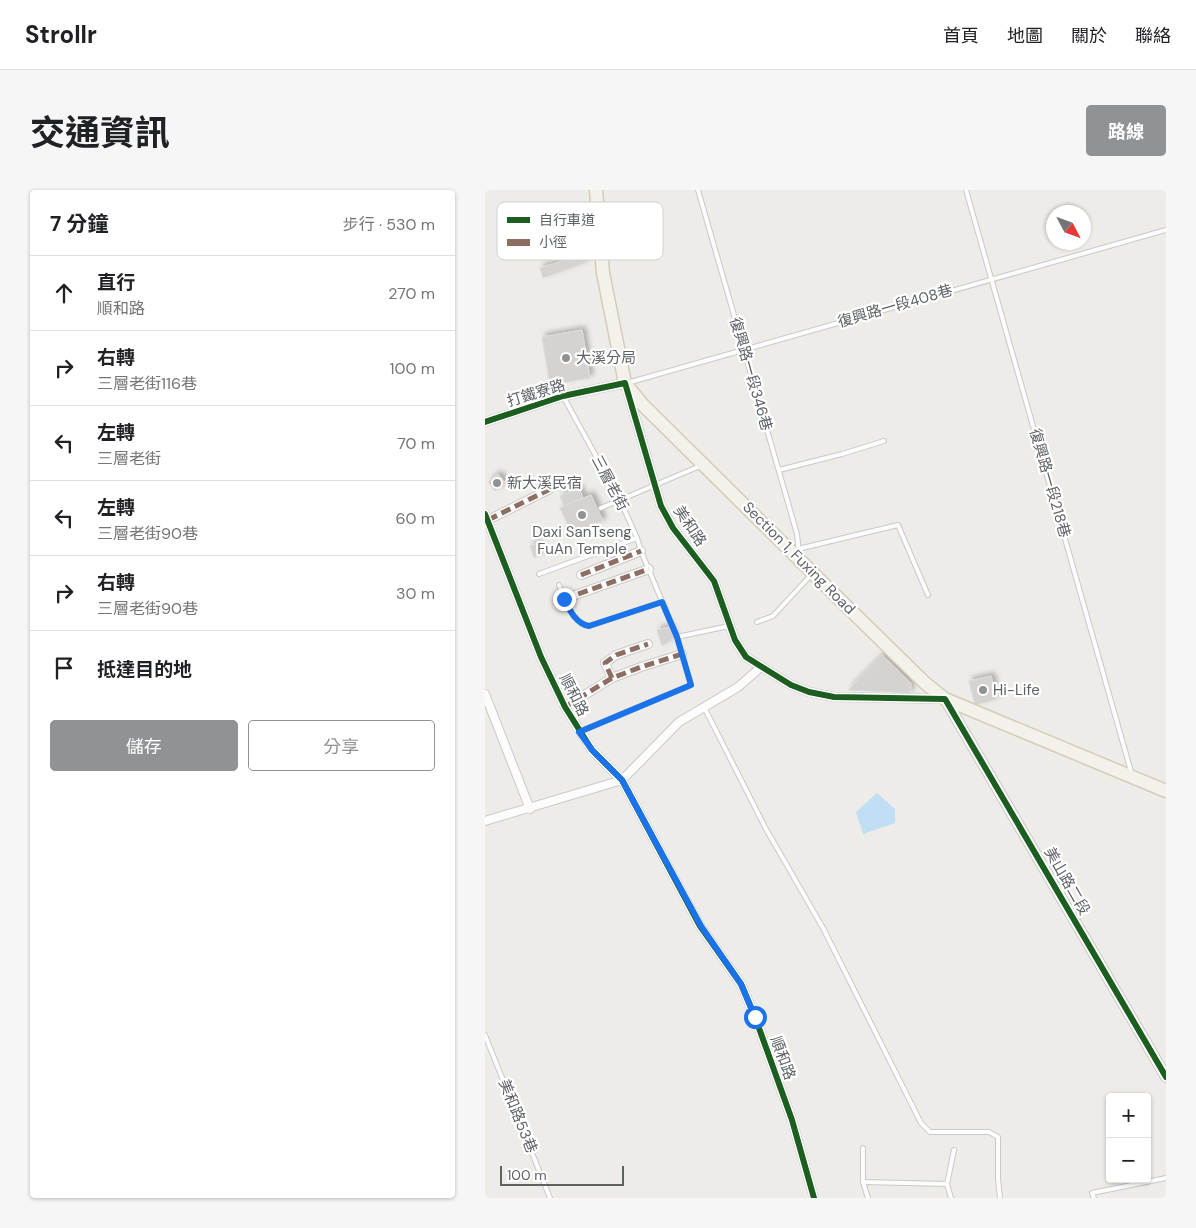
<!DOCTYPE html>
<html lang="zh-TW">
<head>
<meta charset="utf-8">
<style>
	body { margin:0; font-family:"DM Sans","Noto Sans TC",sans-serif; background:#f6f6f6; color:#202124 }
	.controls { position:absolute; right:15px; bottom:15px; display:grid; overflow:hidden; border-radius:5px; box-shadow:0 1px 4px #0004 }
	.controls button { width:45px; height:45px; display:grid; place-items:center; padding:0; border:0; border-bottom:1px solid #e0e0e0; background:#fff; color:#202124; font:25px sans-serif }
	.compass { position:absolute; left:561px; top:15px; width:45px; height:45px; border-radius:50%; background:#fff; box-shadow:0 1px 4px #0004; rotate:131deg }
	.scale { position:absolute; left:15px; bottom:12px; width:124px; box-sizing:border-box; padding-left:5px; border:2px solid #5e6166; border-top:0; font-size:14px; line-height:18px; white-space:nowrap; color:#5e6166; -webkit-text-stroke:4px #fff; paint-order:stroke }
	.stop { position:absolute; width:15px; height:15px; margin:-11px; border:4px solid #1a73e8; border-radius:50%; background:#fff }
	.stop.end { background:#1a73e8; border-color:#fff; box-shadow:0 1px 5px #0008 }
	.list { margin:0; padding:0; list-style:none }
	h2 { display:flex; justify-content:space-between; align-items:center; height:65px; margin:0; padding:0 20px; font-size:21px }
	h2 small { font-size:16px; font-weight:400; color:#757577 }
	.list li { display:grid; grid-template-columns:32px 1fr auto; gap:15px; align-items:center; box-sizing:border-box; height:75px; padding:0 20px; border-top:1px solid #e0e0e0 }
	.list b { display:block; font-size:19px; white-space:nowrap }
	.list p { margin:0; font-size:16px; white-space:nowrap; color:#757577 }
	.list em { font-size:16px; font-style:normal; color:#757577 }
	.actions { display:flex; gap:10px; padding:15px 20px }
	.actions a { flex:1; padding:11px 0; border:1px solid #909294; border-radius:5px; text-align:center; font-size:18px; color:#909294 }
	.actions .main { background:#909294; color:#fff }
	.icon { flex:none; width:28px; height:28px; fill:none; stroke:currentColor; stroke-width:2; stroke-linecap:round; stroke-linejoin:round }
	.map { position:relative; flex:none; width:681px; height:1008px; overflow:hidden; border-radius:5px }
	header { display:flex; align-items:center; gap:30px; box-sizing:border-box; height:70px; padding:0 25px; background:#fff; border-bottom:1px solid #e0e0e0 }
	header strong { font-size:24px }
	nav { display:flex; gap:28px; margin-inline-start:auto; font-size:18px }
	.intro { display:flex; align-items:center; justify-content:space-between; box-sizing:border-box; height:120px; padding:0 30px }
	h1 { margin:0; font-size:35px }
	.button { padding:12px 22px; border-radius:5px; background:#909294; color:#fff; font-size:18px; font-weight:700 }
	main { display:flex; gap:30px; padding:0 30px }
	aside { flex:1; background:#fff; border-radius:5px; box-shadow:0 1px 4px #0004 }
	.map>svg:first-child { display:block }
</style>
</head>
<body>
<header>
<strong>Strollr</strong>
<nav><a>首頁</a><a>地圖</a><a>關於</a><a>聯絡</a></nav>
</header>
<div class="intro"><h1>交通資訊</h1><a class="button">路線</a></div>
<main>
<aside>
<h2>7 分鐘<small>步行 · 530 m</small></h2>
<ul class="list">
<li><svg class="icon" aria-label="ahead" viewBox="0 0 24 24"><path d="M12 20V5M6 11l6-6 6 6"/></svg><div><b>直行</b><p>順和路</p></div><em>270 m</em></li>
<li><svg class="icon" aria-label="right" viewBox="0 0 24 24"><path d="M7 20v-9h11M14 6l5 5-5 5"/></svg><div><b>右轉</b><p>三層老街116巷</p></div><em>100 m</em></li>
<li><svg class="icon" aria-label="left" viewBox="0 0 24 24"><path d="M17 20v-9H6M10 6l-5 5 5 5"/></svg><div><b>左轉</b><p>三層老街</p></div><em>70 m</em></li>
<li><svg class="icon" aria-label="left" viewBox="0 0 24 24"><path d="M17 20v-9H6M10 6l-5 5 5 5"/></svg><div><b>左轉</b><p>三層老街90巷</p></div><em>60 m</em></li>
<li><svg class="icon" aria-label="right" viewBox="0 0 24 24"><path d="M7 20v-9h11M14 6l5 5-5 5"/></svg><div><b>右轉</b><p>三層老街90巷</p></div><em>30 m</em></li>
<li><svg class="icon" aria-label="arrive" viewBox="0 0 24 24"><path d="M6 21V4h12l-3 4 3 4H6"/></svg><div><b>抵達目的地</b></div></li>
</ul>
<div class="actions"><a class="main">儲存</a><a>分享</a></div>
</aside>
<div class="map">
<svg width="681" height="1008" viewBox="0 0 681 1008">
	<defs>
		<filter id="shadow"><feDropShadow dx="3.5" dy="-3.5" stdDeviation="2.5" flood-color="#0004"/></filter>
	</defs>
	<rect width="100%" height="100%" fill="#edece8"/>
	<path fill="#c0def4" d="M 392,603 L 410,619 L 410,633 L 378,644 L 371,622 Z"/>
	<g fill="#d4d3d1" stroke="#dcdbd8" filter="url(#shadow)">
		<path d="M 97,65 L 100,73 L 58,88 L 55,78 Z"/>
		<path d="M 97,140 L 105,188 L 65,195 L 57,147 Z"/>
		<path d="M 13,284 L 21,294 L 10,301 L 3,292 Z"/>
		<path d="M 94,298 L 98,308 L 79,316 L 75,306 Z"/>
		<path d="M 106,305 L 118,331 L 87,344 L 75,318 Z"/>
		<path d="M 53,353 L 58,362 L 49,368 L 45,356 Z"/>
		<path d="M 184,437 L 189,448 L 177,456 L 172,440 Z"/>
		<path d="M 397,465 L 426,493 L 425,503 L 363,500 Z"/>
		<path d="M 506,486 L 512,509 L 490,515 L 484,491 Z"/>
	</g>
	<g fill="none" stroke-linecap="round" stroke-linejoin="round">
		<g stroke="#c9c9c9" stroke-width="6">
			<g id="service">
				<path d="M 213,0 L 312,344 L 314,364"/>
				<path d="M 481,0 L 647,585"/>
				<path d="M 142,193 L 681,40"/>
				<path d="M 78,206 L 135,310 L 152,348 L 156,361 L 192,447 L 206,495 L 94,542"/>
				<path d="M 294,280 L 357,264 L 399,251"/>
				<path d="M 116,318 L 215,276"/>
				<path d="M 313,359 L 413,335 L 443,405"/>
				<path d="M 54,384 L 152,348"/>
				<path d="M 74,395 C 79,410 87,433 104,436 L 177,412"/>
				<path d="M 272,432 L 288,426 L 326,385"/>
				<path d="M 192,447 L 244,436"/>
				<path d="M 219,517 L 281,639 L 338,738 L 436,933 L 445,942 L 504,942 L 513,947 L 513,989 L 515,1008"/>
				<path d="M 0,845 L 65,1008"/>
				<path d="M 378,958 L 378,992 L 383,1008"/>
				<path d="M 378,992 L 462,994"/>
				<path d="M 466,1008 L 462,994 L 469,960"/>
				<path d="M 609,1008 L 607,1003 L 681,988"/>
			</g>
		</g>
		<g stroke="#c9c9c9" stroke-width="10">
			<g id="minor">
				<path d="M 0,232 L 78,206 L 140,193 L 176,316 L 188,338 L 229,391 L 250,450 L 261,467 L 306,495 L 324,502 L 349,507 L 460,509"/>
				<path d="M 0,324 L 56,467 L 80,517 L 107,560 L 137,590 L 215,736 L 256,794 L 270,827 L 307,930 L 329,1008"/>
				<path d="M 3,330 L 65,299"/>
				<path d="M 96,385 L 156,361"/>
				<path d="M 79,409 L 164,379"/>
				<path d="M 127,488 L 120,473 L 131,465 L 163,454"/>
				<path d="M 0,504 L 45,619"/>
				<path d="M 80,517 L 127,488 L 156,477 L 197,464"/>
				<path d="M 0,631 L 137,590 L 194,532 L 253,497 L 276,477"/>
			</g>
		</g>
		<g stroke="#c9c9c9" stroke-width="12">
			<path id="tertiary" d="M 460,509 L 681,887"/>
		</g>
		<g stroke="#d3ccb8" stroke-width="15">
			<path id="primary" d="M 111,0 L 118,83 L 140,193 L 157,214 L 348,403 L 440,493 L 460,509 L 681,601"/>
		</g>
		<use href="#service" stroke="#fcfcfc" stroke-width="4"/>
		<use href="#minor" stroke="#fcfcfc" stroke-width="8"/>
		<use href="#tertiary" stroke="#fcfcfc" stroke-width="10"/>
		<use href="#primary" stroke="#f3f1e9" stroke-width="12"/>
		<g stroke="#8d6e63" stroke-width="5" stroke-dasharray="10 5" stroke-linecap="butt">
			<path d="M 3,330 L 65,299"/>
			<path d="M 96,385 L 156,361"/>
			<path d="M 79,409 L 164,379"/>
			<path d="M 127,488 L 120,473 L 131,465 L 163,454"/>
			<path d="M 80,517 L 127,488 L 156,477 L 197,464"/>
		</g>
		<g stroke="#fff" stroke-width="9">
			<g id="cycleway">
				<path d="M 0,232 L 78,206 L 140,193 L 176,316 L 188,338 L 229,391 L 250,450 L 261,467 L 306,495 L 324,502 L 349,507 L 460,509 L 681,887"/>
				<path d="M 0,324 L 56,467 L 80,517 L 107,560 L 137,590 L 215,736 L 256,794 L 270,827 L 307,930 L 329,1008"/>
			</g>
		</g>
		<use href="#cycleway" stroke="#1b5e20" stroke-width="6"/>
	</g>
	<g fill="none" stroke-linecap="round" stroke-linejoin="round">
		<path stroke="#1a73e8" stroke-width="6" d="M 79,409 C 84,419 91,434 104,436 L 177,412 L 192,447 L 206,495 L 94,542 L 107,560 L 137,590 L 216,736 L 256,794 L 270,827"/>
	</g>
	<g fill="#909294" stroke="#fff" stroke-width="2">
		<circle cx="81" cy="168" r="5"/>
		<circle cx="12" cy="293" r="5"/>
		<circle cx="97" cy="325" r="5"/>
		<circle cx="498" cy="500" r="5"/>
	</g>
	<g text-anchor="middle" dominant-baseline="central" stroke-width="4.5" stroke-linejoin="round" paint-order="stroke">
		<g font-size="15" fill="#5e6166" stroke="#fff">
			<text transform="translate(410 116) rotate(-16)">復興路一段408巷</text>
			<text transform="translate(266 184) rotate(74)">復興路一段346巷</text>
			<text transform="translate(51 203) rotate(-17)">打鐵寮路</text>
			<text transform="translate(125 293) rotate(62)">三層老街</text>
			<text transform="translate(565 293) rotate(74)">復興路一段218巷</text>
			<text transform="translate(205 336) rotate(56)">美和路</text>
			<text transform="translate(314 368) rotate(45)">Section 1, Fuxing Road</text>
			<text transform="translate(89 505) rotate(63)">順和路</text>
			<text transform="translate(582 691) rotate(60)">美山路二段</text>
			<text transform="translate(298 868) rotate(70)">順和路</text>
			<text transform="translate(33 926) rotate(68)">美和路53巷</text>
		</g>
		<g font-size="15" fill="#5e6166" stroke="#fff" text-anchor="start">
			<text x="91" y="168">大溪分局</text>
			<text x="22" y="293">新大溪民宿</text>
			<text x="97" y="342" text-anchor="middle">Daxi SanTseng<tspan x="97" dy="17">FuAn Temple</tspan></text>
			<text x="508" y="500">Hi-Life</text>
		</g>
	</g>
	<rect x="12" y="12" width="166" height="58" rx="8" fill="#fff" stroke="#cfd0d1" stroke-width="1"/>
	<rect x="22" y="27" width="23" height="6" fill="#1b5e20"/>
	<rect x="22" y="49" width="23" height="7" fill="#8d6e63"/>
	<g font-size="14" fill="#5e6166">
		<text x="54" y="35">自行車道</text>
		<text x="54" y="57">小徑</text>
	</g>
</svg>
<div class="controls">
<button>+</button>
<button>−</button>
</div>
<svg class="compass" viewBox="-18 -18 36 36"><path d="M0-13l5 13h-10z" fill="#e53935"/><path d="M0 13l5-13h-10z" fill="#757577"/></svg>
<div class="scale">100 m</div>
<div class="stop" style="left:270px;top:827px"></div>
<div class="stop end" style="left:79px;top:409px"></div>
</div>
</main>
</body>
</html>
